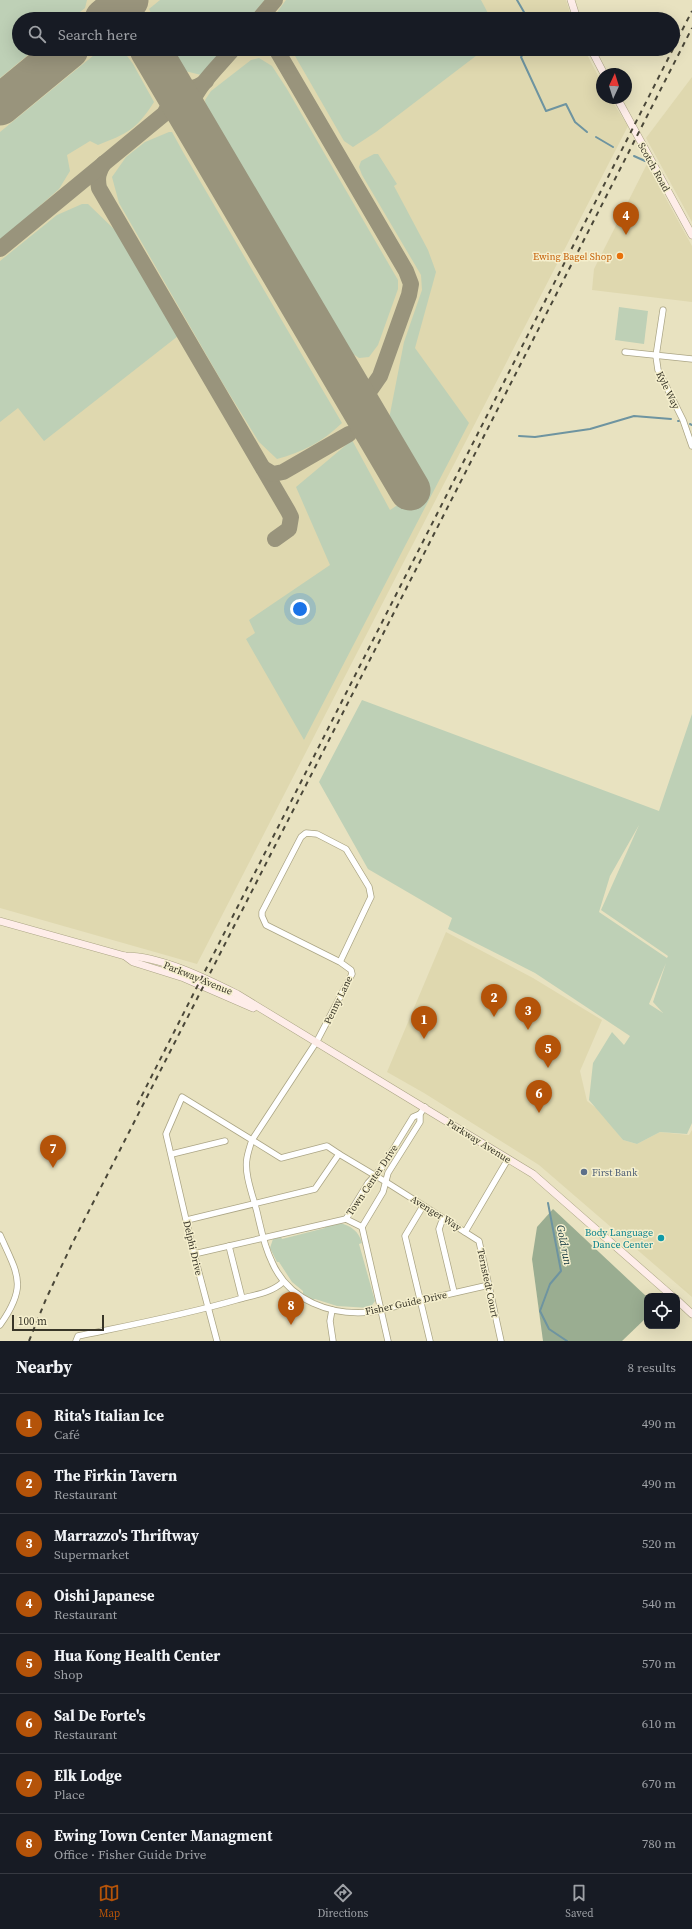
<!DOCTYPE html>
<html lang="en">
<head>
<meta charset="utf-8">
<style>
	body { margin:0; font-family:"Source Serif 4",serif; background:#20242c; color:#f1f3f6 }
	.controls { position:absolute; right:12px; bottom:12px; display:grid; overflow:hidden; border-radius:8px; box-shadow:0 4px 16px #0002 }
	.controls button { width:36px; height:36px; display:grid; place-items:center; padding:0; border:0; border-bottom:1px solid #363941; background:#171b24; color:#f1f3f6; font:20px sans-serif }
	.compass { position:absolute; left:596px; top:68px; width:36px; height:36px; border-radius:50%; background:#171b24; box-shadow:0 4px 16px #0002; rotate:4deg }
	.scale { position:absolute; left:12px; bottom:10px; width:92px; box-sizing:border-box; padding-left:4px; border:2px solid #383528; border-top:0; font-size:11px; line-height:14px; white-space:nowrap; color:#383528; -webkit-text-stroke:3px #f5efcd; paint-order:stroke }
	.you { position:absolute; left:300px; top:609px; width:14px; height:14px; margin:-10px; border:3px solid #fff; border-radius:50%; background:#1a73e8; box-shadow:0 0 0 6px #1a73e833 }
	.badge { display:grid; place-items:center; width:26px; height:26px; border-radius:50%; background:#b45309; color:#fff; font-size:13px; font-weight:700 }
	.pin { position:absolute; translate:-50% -33px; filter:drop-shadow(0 1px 2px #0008) }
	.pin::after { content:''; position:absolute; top:21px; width:14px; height:12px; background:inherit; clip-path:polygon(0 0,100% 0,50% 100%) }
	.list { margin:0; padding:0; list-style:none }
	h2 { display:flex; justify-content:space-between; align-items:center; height:52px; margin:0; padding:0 16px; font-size:17px }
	h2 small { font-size:13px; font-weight:400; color:#9ea1a6 }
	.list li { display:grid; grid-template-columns:26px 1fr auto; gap:12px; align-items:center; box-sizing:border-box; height:60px; padding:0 16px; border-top:1px solid #363941 }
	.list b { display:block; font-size:15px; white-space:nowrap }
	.list p { margin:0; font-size:13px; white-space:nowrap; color:#9ea1a6 }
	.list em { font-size:13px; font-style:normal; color:#9ea1a6 }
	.icon { flex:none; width:22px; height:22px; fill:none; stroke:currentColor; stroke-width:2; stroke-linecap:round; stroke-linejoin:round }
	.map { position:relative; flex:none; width:692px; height:1341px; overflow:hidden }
	.search { position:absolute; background:#171b24; box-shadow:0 4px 16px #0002; left:12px; right:12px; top:12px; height:44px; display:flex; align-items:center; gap:10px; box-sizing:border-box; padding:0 14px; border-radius:22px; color:#9ea1a6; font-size:15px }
	.sheet { height:532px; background:#171b24 }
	nav { display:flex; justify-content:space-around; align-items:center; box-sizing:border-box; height:56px; border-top:1px solid #363941; background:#171b24; font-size:11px; color:#9ea1a6 }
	nav a { display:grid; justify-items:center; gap:2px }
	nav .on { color:#b45309 }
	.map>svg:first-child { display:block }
</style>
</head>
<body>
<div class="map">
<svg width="692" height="1341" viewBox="0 0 692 1341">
	<rect width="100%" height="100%" fill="#e8e2c0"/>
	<g fill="#dfd8af">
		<path d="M 0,0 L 566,0 L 572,19 L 19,19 L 19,49 L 584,49 L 602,83 L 602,98 L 610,98 L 628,126 L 197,964 L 0,908 Z"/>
		<path d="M 692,77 L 692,222 L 646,138 Z"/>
		<path d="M 647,164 L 692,246 L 692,302 L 592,290 L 594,269 Z"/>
		<path d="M 446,932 L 533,978 L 602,1020 L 580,1071 L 587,1101 L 599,1110 L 623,1140 L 637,1144 L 660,1132 L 689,1135 L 692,1130 L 692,1297 L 539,1165 L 424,1093 L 387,1072 Z"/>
	</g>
	<g fill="#bed0b6" fill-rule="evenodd">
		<path d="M 0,0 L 87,0 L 85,8 L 71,19 L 19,19 L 19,49 L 35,49 L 0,78 Z"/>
		<path d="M 160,0 L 265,0 L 249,19 L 154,19 L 149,9 Z"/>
		<path d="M 286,0 L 481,0 L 491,19 L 276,19 L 275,15 Z"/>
		<path d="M 105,49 L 122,49 L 133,64 L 154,102 C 136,130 128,133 98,145 L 90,141 L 67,155 L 70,171 L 59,189 L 0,241 L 0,132 L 99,51 Z"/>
		<path d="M 171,49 L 224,49 L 206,71 L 201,75 L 185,71 Z"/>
		<path d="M 291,49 L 485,49 L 376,132 L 353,147 L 344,141 Z"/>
		<path d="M 259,58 L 272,66 L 287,89 L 398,280 L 398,289 L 378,345 L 369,357 L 359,358 L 349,351 L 206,107 L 205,100 L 211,91 L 251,60 Z"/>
		<path d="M 169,132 L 172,132 L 183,152 L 342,423 C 322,442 303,452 277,459 L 259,442 L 222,382 L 119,203 L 112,177 L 126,157 L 145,142 Z"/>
		<path d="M 374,154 L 378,154 L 397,184 L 394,186 L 428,250 L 436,272 L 415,348 L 469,423 L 304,740 L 246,639 L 255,633 L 249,620 L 330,565 L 296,487 L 352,440 L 390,510 L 428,485 L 389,419 L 404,342 L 422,290 L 421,275 L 362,175 L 359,167 L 361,161 Z"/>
		<path d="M 82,204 L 88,204 L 115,230 L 178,336 L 44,441 L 18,408 L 0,422 L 0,261 L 57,215 Z"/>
		<path d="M 619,307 L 648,311 L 644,344 L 615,340 Z"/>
		<path d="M 362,700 L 659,811 L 692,714 L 692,1123 L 687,1134 L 660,1132 L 637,1144 L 623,1140 L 589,1100 L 593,1063 L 612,1032 L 624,1045 L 630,1036 L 535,973 L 448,929 L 452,918 L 368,869 L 319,782 ZM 639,825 L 601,910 L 668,956 L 667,958 L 599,912 L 610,876 ZM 666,963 L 653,1002 L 663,1013 L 649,1004 Z"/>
		<path d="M 339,1223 C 351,1225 359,1232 362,1243 L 359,1244 L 375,1301 L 370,1308 L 337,1306 L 315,1299 L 313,1300 L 303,1294 L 303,1291 L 292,1282 L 279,1262 L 277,1262 L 270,1248 L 273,1239 L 281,1237 L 282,1239 L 325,1228 L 325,1226 Z"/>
	</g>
	<path fill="#9aad91" d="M 553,1209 L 647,1297 L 647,1317 L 622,1341 L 543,1341 L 532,1259 L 537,1227 Z"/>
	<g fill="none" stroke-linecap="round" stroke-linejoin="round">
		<g stroke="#6e94a0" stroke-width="2">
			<path d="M 517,0 L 528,19"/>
			<path d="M 527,49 L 521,57 L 546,111 L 566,104 L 575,122 L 587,132"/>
			<path d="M 596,137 L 613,147"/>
			<path d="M 634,156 L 645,161"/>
			<path d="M 678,421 L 679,421"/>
			<path d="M 690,424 L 692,425"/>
			<path d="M 519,436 L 535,437 L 590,429 L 634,416 L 671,419"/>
			<path d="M 548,1203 L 561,1271 L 550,1284 L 540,1311 L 549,1329 L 567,1341"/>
		</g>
		<g stroke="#99947c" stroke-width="16">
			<path d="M 259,19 L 275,0"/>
			<path d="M 276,49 L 406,271 L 411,284 L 409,295 L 380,376 L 371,389"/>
			<path d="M 164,73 C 174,89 191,94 206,81"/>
			<path d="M 188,122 L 205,142"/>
			<path d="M 197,129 C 194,124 190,119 190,113 C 189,93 221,64 233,49"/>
			<path d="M 104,163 C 98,172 97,178 99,188 L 288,511 L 291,517 L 289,529 L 275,539"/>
			<path d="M 0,249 L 164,114 L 171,102 L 171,85"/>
			<path d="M 263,468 L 273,474 L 283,472 L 349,434"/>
		</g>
		<g stroke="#99947c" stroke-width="41">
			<path d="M 105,19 L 128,0"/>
			<path d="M 150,49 L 410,490"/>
			<path d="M 0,105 L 68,49"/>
		</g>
		<g stroke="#aba585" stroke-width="7">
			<g id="street">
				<path d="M 663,310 L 656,356 L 658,370 L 683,420 L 692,446"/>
				<path d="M 625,352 L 692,359"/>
				<path d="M 172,1154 L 225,1141"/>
				<path d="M 339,1154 L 327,1146 L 281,1158 L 252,1140 L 317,1041 L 352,974 L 351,970 L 340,962 L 266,925 L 262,916 L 262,912 L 301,837 L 306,833 L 317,834 L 346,849 L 369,887 L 371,897 L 369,901 L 340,962"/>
				<path d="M 423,1206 L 405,1236 L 430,1341"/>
				<path d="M 443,1218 L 439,1229 L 454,1292"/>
				<path d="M 346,1219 L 368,1183 L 381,1169 L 413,1117 L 420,1114 L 425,1107"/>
				<path d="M 346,1219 L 362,1227 L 388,1341"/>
				<path d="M 187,1220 L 315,1189 L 339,1154 L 386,1182 L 479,1241 L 501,1341"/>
				<path d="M 362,1227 L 383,1192 L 388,1173 L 420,1122 L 420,1114"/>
				<path d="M 465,1232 L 508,1159"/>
				<path d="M 0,1235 C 18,1275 28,1286 0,1325"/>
				<path d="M 229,1246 L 242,1298"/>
				<path d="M 194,1254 L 346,1219"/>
				<path d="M 332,1310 L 330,1321 L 333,1341"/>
				<path d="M 76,1341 L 78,1336 C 131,1325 184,1315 236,1300 C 252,1295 270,1294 283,1282"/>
				<path d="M 217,1341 L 194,1254 L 166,1134 L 182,1097 L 252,1140 C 250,1146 248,1152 247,1158 C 244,1174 253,1196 257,1212 C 261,1229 264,1246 272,1262 C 289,1301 331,1316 371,1312 L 489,1285"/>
			</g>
		</g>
		<g stroke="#aba585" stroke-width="8">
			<g id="secondary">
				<path d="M 571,0 L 577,19"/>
				<path d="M 591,49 L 604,74"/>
				<path d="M 617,98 L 692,235"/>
				<path d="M 0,921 L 125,956 C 160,956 205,978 237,994 L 533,1174 L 672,1296"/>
				<path d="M 125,956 L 133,962 L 184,978 L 253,1008"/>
				<path d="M 677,1300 L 692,1314"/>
			</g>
		</g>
		<use href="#street" stroke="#fff" stroke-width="5.5"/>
		<use href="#secondary" stroke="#feede9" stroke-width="7"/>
		<g stroke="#4a4738" stroke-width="2" stroke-dasharray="5 5" stroke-linecap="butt">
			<path d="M 673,48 L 692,11"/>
			<path d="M 137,1105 L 673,49"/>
			<path d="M 29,1341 L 46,1299 L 72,1244 L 692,28"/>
		</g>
	</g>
	<circle fill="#e8710a" stroke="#f5efcd" stroke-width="1.5" cx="620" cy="256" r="4"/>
	<circle fill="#5c6f8a" stroke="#f5efcd" stroke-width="1.5" cx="584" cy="1172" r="4"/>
	<circle fill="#0f9aa8" stroke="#f5efcd" stroke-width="1.5" cx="661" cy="1238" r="4"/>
	<g text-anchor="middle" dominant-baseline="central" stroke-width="3" stroke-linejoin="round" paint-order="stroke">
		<g font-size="10" fill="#383528" stroke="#f5efcd">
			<text transform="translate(654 167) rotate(61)">Scotch Road</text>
			<text transform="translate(668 390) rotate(64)">Kyle Way</text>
			<text transform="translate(198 978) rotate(22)">Parkway Avenue</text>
			<text transform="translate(338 1000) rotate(-64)">Penny Lane</text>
			<text transform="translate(479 1141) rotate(32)">Parkway Avenue</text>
			<text transform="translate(372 1180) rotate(-56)">Town Center Drive</text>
			<text transform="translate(436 1213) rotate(32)">Avenger Way</text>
			<text transform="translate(193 1248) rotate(77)">Delphi Drive</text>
			<text transform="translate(488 1283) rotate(78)">Ternstedt Court</text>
			<text transform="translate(406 1303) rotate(-12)">Fisher Guide Drive</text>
		</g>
		<g font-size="10" fill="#c56008" stroke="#f5efcd" text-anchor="end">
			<text x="612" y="256">Ewing Bagel Shop</text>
		</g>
		<g font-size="10" fill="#4e5e75" stroke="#f5efcd" text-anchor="start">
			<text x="592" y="1172">First Bank</text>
		</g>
		<g font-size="10" fill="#0d838f" stroke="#f5efcd" text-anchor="end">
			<text x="653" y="1232">Body Language<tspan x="653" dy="12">Dance Center</tspan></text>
		</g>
		<g font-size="11" font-style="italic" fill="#0d333d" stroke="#f5efcd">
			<text transform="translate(564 1245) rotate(79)">Gold run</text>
		</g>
	</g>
</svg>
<div class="controls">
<button><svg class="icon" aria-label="locate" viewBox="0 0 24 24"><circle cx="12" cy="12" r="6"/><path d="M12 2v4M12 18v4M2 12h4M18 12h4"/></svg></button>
</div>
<svg class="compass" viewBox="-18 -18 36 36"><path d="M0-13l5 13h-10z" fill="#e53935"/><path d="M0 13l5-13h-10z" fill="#9ea1a6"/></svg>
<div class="scale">100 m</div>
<div class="you"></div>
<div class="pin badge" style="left:424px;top:1039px">1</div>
<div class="pin badge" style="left:494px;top:1017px">2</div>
<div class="pin badge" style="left:528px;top:1030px">3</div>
<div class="pin badge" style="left:626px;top:235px">4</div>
<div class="pin badge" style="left:548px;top:1068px">5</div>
<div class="pin badge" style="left:539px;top:1113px">6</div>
<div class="pin badge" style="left:53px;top:1168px">7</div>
<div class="pin badge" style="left:291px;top:1325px">8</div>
<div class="search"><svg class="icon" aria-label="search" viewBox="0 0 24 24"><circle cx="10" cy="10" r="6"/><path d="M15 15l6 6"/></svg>Search here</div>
</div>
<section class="sheet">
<h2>Nearby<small>8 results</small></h2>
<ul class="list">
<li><span class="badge">1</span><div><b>Rita's Italian Ice</b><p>Café</p></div><em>490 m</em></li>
<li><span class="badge">2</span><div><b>The Firkin Tavern</b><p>Restaurant</p></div><em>490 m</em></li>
<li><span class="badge">3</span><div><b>Marrazzo's Thriftway</b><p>Supermarket</p></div><em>520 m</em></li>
<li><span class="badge">4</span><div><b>Oishi Japanese</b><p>Restaurant</p></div><em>540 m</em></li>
<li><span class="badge">5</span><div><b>Hua Kong Health Center</b><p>Shop</p></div><em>570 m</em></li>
<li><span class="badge">6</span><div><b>Sal De Forte's</b><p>Restaurant</p></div><em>610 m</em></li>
<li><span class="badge">7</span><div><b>Elk Lodge</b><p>Place</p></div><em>670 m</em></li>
<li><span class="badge">8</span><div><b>Ewing Town Center Managment</b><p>Office · Fisher Guide Drive</p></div><em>780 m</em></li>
</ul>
</section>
<nav>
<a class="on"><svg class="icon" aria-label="map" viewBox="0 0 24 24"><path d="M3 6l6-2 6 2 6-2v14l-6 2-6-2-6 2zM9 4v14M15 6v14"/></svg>Map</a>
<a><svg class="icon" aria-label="directions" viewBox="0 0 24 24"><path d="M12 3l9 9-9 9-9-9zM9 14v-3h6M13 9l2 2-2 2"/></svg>Directions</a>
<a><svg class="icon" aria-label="saved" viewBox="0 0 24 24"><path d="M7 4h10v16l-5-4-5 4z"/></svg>Saved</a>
</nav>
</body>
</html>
